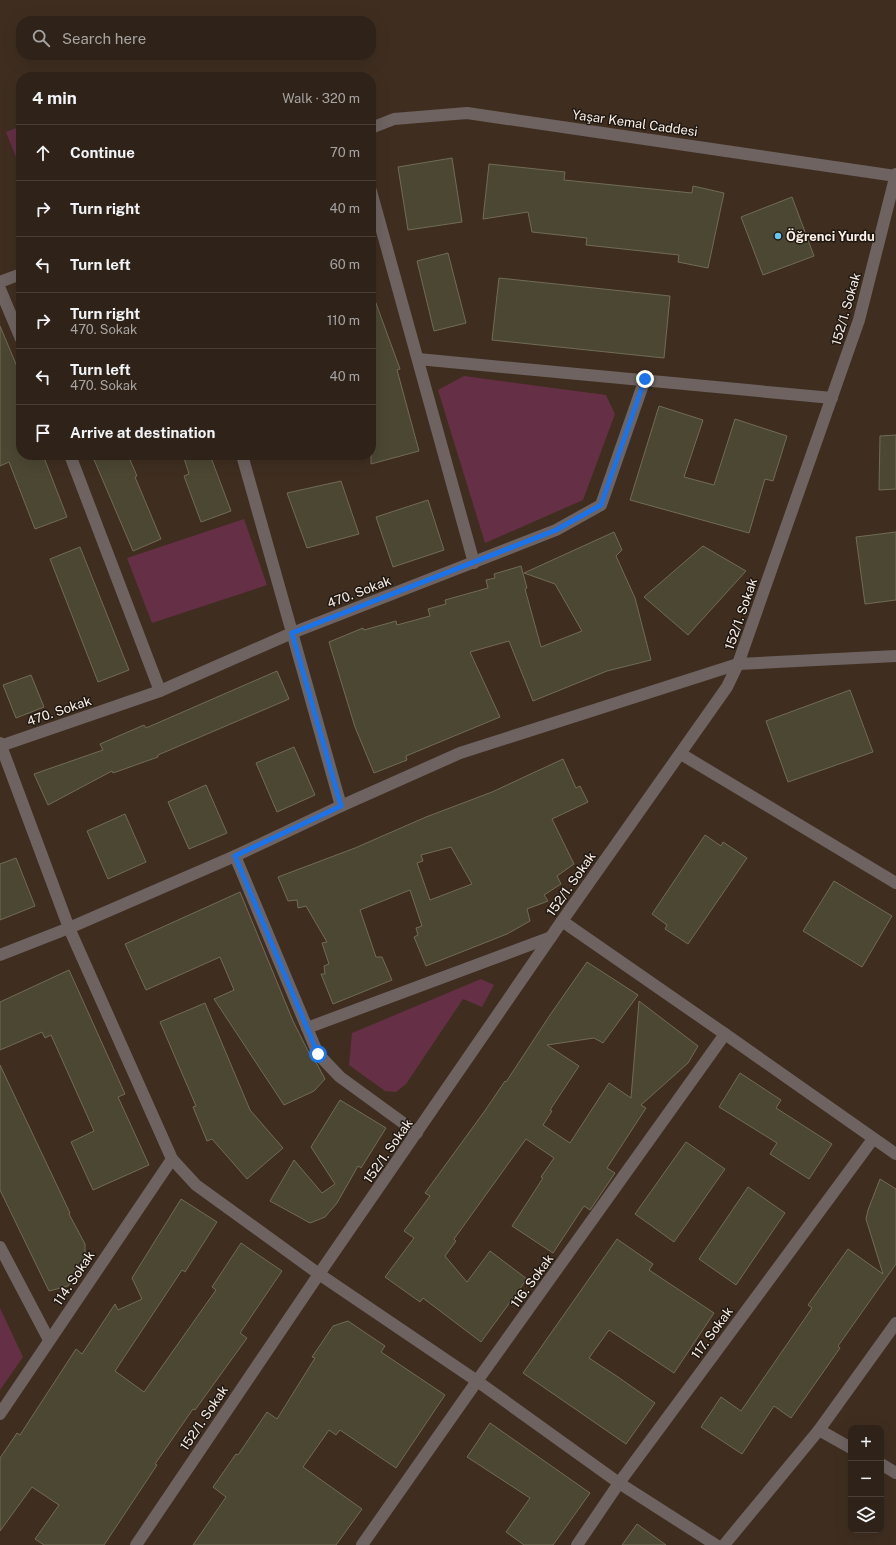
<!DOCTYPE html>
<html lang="en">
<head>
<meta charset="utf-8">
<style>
	body { margin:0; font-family:"Public Sans",sans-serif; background:#3b2f25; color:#f1f3f6 }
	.controls { position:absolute; right:12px; bottom:12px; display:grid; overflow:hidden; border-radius:8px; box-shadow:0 4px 16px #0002 }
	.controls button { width:36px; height:36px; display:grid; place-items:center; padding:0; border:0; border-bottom:1px solid #4a3f37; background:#2f2218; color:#f1f3f6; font:20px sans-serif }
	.stop { position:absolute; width:12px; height:12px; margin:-9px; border:3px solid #1a73e8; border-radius:50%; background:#fff }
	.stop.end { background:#1a73e8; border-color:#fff; box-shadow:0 1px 4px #0008 }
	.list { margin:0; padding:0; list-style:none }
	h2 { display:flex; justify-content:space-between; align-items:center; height:52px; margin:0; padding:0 16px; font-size:17px }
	h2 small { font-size:13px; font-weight:400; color:#a7a4a2 }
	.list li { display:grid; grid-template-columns:26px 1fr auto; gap:12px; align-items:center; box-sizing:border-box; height:56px; padding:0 16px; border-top:1px solid #4a3f37 }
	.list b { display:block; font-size:15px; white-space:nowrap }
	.list p { margin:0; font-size:13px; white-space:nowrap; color:#a7a4a2 }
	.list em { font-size:13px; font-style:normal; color:#a7a4a2 }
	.icon { flex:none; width:22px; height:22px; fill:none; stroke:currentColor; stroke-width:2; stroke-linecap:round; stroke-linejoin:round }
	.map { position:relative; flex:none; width:896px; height:1545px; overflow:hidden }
	.search { position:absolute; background:#2f2218; box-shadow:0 4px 16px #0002; left:16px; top:16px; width:360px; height:44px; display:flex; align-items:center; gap:10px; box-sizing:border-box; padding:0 14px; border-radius:16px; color:#a7a4a2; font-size:15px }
	.panel { position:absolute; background:#2f2218; box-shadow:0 4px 16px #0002; left:16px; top:72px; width:360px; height:388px; border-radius:16px }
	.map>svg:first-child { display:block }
</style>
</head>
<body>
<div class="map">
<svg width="896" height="1545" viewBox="0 0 896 1545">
	<rect width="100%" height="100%" fill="#3f2e20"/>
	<g fill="#652f45">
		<path d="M 21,126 L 21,170 L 6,132 Z"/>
		<path d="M 464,376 L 606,395 L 615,414 L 583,500 L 485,543 L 438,390 Z"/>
		<path d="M 244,519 L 267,585 L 152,623 L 127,558 Z"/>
		<path d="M 481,979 L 494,985 L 482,1007 L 463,999 L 406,1084 L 396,1092 L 385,1091 L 349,1065 L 352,1033 Z"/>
		<path d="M 0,1308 L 23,1357 L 0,1390 Z"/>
	</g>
	<g fill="#4c4733" stroke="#716b55" fill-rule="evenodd">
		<path d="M 452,158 L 462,222 L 408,230 L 398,167 Z"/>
		<path d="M 489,164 L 565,172 L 564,180 L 692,193 L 693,186 L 724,193 L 708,268 L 678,262 L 679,255 L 586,245 L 587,238 L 532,232 L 528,212 L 483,219 Z"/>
		<path d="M 792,197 L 814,256 L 763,275 L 741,217 Z"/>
		<path d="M 448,253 L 466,323 L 434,331 L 417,261 Z"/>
		<path d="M 499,278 L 670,296 L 664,358 L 492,340 Z"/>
		<path d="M 371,295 L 373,295 L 400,369 L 397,370 L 419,451 L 371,464 Z"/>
		<path d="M 0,326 L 21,376 L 21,455 L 43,455 L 67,517 L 35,529 L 9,462 L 0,466 Z"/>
		<path d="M 659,406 L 703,420 L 684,477 L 714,485 L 735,419 L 787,436 L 773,481 L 765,479 L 749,533 L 630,500 Z"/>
		<path d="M 896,435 L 896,489 L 879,490 L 880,436 Z"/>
		<path d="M 92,455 L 128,455 L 137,476 L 135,477 L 161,539 L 133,551 Z"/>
		<path d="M 183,455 L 210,455 L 231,511 L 201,522 L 184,476 L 189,474 Z"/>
		<path d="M 341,481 L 359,534 L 307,548 L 287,493 Z"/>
		<path d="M 428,500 L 444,550 L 393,567 L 376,517 Z"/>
		<path d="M 614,532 L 622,550 L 616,556 L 635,598 L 651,660 L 607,671 L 533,701 L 509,641 L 470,652 L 500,717 L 406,756 L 407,760 L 374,773 L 355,727 L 329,642 L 363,628 L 364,630 L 396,621 L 397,625 L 430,616 L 428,609 L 446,604 L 445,600 L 488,588 L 486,580 L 495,578 L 494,574 L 521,566 L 527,588 L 525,589 L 541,647 L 582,631 L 555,584 L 524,573 Z"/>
		<path d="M 896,532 L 896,600 L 865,604 L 856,537 Z"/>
		<path d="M 703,546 L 746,571 L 688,635 L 644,597 Z"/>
		<path d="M 80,547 L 129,670 L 98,682 L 50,559 Z"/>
		<path d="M 277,671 L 289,699 L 158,755 L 158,757 L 113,773 L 112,771 L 48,805 L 34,774 L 103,750 L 100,744 L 144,725 L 146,728 Z"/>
		<path d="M 31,675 L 44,707 L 16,718 L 3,685 Z"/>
		<path d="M 850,690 L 873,752 L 788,782 L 766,721 Z"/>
		<path d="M 294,747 L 315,795 L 277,812 L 256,763 Z"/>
		<path d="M 563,759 L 576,788 L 580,786 L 588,802 L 552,819 L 574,864 L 557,876 L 561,884 L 544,895 L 548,901 L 527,909 L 530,921 L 507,934 L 426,966 L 414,937 L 418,935 L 416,928 L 422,926 L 410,890 L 360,910 L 376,957 L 382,957 L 392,980 L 333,1004 L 321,974 L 325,974 L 324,966 L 329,964 L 322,943 L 327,942 L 306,906 L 298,908 L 297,900 L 288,901 L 278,877 L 355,848 L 426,817 L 492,792 ZM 451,847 L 472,884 L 430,900 L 417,863 L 423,861 L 421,855 Z"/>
		<path d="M 206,785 L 227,833 L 189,849 L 168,802 Z"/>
		<path d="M 125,814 L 146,862 L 108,879 L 87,831 Z"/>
		<path d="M 705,835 L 721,846 L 723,842 L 747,858 L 688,944 L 665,929 L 667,925 L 652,914 Z"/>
		<path d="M 16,858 L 35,906 L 0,920 L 0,864 Z"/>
		<path d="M 834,881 L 892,916 L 862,967 L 803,931 Z"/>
		<path d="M 240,892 L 293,1021 L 311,1057 L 317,1064 L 325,1079 L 314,1091 L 284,1105 L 214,999 L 234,990 L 220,957 L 146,990 L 125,944 Z"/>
		<path d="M 587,962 L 638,995 L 603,1043 L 594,1038 L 547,1045 L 579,1066 L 550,1110 L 552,1111 L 543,1125 L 570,1143 L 609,1083 L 631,1098 L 639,1001 L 698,1046 L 688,1063 L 641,1105 L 646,1108 L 607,1168 L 615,1173 L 590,1210 L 584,1206 L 553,1253 L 512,1226 L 543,1178 L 541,1177 L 554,1158 L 526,1139 L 454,1239 L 456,1241 L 445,1256 L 467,1282 L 490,1251 L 527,1279 L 481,1342 L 423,1298 L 420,1302 L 385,1277 L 414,1238 L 404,1231 L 430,1196 L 425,1193 L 484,1112 L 505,1081 L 506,1082 L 550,1015 Z"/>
		<path d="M 69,970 L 125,1094 L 118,1097 L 149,1165 L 93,1190 L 71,1142 L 94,1131 L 51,1035 L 45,1038 L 42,1032 L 0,1050 L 0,1002 Z"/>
		<path d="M 205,1003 L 250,1110 L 283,1148 L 247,1179 L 212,1139 L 207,1141 L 193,1107 L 196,1106 L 160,1022 Z"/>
		<path d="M 0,1065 L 70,1213 L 69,1214 L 85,1244 L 85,1255 L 78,1273 L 68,1286 L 49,1291 L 0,1190 Z"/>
		<path d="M 740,1073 L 781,1100 L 776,1108 L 832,1144 L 809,1179 L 770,1154 L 777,1143 L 719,1107 Z"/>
		<path d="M 340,1100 L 386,1128 L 361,1168 L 358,1166 L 337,1203 L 325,1217 L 310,1223 L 270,1201 L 294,1160 L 322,1193 L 335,1184 L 311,1147 Z"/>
		<path d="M 686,1142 L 725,1169 L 674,1242 L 635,1214 Z"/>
		<path d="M 880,1179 L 896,1189 L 896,1264 L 838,1346 L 840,1348 L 791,1418 L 774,1406 L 742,1454 L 701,1427 L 721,1397 L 741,1411 L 812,1308 L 808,1305 L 848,1249 L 883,1274 L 866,1219 L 868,1210 Z"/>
		<path d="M 748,1187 L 785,1213 L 736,1285 L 699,1259 Z"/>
		<path d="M 181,1199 L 217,1222 L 185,1272 L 182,1270 L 115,1371 L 144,1392 L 216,1290 L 212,1287 L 241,1243 L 282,1271 L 240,1333 L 247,1338 L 195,1410 L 193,1409 L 155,1464 L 157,1465 L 104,1545 L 44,1545 L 35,1539 L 59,1505 L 32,1487 L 0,1531 L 0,1458 L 17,1433 L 20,1435 L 76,1349 L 82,1354 L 115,1304 L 118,1310 L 142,1299 L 132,1278 Z"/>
		<path d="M 617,1239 L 653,1264 L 649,1270 L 714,1313 L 674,1373 L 609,1330 L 589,1358 L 618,1377 L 655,1403 L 626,1444 L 523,1373 Z"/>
		<path d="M 348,1321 L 385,1346 L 381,1352 L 445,1395 L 396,1468 L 340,1430 L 336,1435 L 329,1430 L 303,1467 L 362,1509 L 336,1545 L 193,1545 L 226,1497 L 213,1487 L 236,1454 L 238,1455 L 267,1412 L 277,1419 L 315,1358 L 312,1357 L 333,1326 Z"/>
		<path d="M 490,1423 L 590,1493 L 553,1545 L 524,1545 L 506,1532 L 530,1498 L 467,1457 Z"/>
		<path d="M 637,1524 L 666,1545 L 622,1545 Z"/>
	</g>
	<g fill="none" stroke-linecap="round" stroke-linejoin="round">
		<g stroke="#6e6361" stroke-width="12">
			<path d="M 371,128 L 394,119 L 467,113 L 896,176"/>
			<path d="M 371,191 L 474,563"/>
			<path d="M 0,282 L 21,274"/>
			<path d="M 0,289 L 21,339"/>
			<path d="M 418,359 L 832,398"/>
			<path d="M 70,455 L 160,691"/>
			<path d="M 242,455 L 341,806"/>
			<path d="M 0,743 L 69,928 L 172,1159 L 196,1185 L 319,1274 L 477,1381 L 619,1483 L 716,1545"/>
			<path d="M 0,746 L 160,691 L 292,633 L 556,530 L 601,505 L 645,379"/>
			<path d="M 681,754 L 896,883"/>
			<path d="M 235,856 L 318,1054 L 340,1077 L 417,1133"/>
			<path d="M 562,921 L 725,1034 L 896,1154"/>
			<path d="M 0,955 L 69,928 L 235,856 L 341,806 L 460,753 L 738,664 L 896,656"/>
			<path d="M 307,1028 L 551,937"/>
			<path d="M 0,1247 L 49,1340"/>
			<path d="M 0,1414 L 172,1159"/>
			<path d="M 819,1430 L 851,1448"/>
			<path d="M 881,1464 L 896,1473"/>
			<path d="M 136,1545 L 319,1274 L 562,921 L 727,687 L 738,664 L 859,320 L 896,174"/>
			<path d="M 362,1545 L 477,1381 L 725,1034"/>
			<path d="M 577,1545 L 619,1483 L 873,1139"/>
			<path d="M 724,1545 L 819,1430 L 896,1323"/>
		</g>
	</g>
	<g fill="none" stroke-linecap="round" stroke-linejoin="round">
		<path stroke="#1a73e8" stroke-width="5" d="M 318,1054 L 235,856 L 341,806 L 292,633 L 556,530 L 601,505 L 645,379"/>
	</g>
	<circle fill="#66c4ef" stroke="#201812" stroke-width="1.5" cx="778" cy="236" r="4"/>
	<g text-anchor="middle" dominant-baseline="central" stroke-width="3" stroke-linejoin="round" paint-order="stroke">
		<g font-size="13" fill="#fcf1e8" stroke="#201812">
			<text transform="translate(635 123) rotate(8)">Yaşar Kemal Caddesi</text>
			<text transform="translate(846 309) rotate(-74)">152/1. Sokak</text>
			<text transform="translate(359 592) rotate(-21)">470. Sokak</text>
			<text transform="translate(741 614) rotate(-71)">152/1. Sokak</text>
			<text transform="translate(59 711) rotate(-19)">470. Sokak</text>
			<text transform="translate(571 884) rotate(-55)">152/1. Sokak</text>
			<text transform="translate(388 1151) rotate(-55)">152/1. Sokak</text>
			<text transform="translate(74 1278) rotate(-56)">114. Sokak</text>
			<text transform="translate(532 1281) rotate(-54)">116. Sokak</text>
			<text transform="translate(712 1333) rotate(-54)">117. Sokak</text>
			<text transform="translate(204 1418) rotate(-56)">152/1. Sokak</text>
		</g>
		<g font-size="13" font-weight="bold" fill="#fcf1e8" stroke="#201812" text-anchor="start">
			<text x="786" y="236">Öğrenci Yurdu</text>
		</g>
	</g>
</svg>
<div class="controls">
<button>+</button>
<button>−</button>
<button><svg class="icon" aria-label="layers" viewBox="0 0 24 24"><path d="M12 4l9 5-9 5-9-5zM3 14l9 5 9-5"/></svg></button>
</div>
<div class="stop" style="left:318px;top:1054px"></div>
<div class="stop end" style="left:645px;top:379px"></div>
<div class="search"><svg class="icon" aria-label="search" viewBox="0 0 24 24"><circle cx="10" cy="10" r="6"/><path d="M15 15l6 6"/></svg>Search here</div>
<section class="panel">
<h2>4 min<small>Walk · 320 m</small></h2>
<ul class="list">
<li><svg class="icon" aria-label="ahead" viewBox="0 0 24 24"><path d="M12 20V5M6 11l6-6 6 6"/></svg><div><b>Continue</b></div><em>70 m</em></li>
<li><svg class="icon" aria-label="right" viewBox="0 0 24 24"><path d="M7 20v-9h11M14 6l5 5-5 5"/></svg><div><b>Turn right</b></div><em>40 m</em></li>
<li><svg class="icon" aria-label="left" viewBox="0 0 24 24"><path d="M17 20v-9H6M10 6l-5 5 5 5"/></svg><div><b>Turn left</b></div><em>60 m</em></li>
<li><svg class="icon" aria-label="right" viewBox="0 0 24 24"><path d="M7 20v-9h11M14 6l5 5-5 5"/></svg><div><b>Turn right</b><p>470. Sokak</p></div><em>110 m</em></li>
<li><svg class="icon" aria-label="left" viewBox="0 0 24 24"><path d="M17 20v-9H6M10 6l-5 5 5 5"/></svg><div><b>Turn left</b><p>470. Sokak</p></div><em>40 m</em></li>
<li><svg class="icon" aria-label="arrive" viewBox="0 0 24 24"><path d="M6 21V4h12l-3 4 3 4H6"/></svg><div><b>Arrive at destination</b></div></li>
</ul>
</section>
</div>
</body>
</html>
